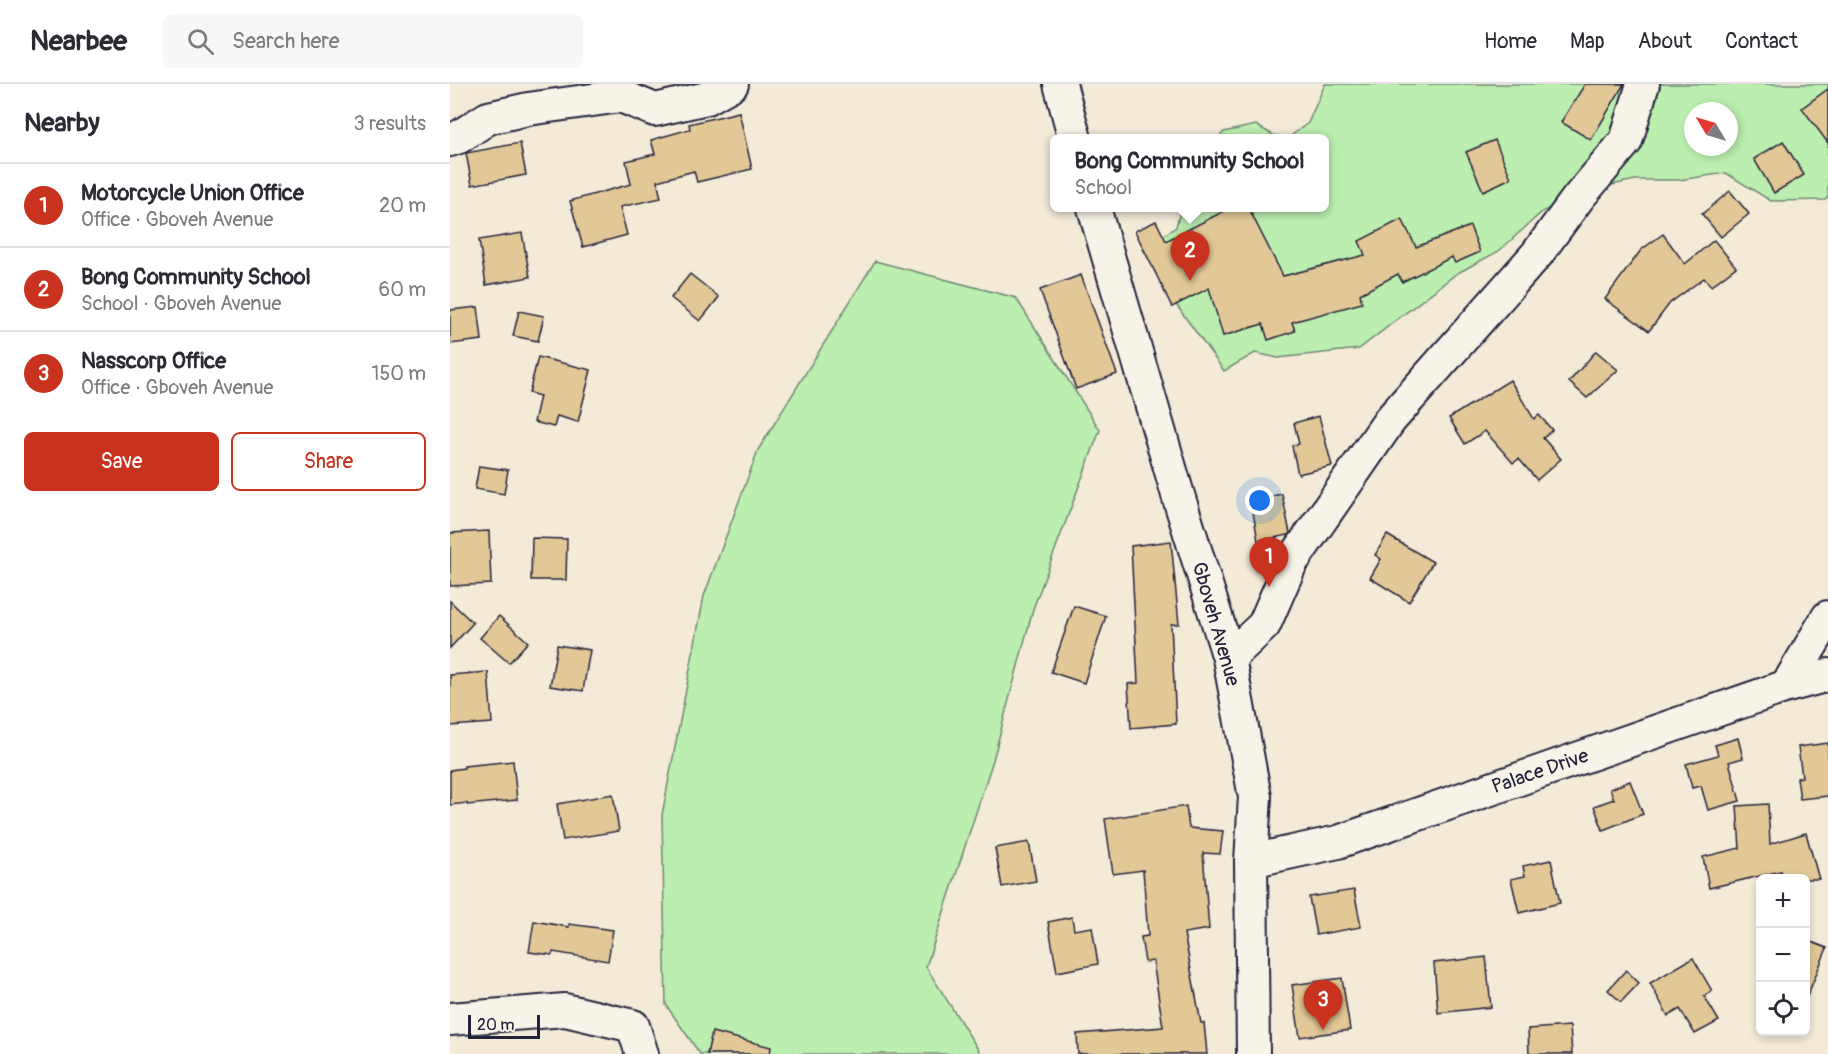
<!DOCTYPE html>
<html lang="en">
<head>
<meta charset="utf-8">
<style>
	body { margin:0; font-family:Pangolin,sans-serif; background:#f7f7f7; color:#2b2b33 }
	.controls { position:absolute; right:18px; bottom:18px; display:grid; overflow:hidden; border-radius:9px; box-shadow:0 3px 9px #0003 }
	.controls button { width:54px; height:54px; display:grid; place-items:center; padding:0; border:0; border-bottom:2px solid #e1e1e2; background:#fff; color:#2b2b33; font:30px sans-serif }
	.compass { position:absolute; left:1234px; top:18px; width:54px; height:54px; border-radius:50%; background:#fff; box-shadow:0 3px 9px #0003; rotate:308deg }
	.scale { position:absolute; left:18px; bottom:15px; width:72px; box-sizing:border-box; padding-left:6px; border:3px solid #22223b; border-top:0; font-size:16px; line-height:21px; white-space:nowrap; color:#22223b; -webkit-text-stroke:4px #f7f3e8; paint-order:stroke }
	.you { position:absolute; left:810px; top:417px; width:21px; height:21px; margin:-15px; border:4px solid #fff; border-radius:50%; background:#1a73e8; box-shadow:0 0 0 9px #1a73e833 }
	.badge { display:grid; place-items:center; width:39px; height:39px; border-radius:50%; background:#c8321e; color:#fff; font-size:20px; font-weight:700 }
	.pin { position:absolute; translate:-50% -50px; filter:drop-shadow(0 2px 3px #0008) }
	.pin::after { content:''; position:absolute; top:32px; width:21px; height:18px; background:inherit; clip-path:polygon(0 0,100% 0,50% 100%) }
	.popup { position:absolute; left:600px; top:50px; width:279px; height:78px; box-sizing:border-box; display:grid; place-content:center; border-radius:9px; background:#fff; filter:drop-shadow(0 2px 4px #0005); font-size:20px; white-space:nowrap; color:#7c7c81 }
	.popup b { font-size:22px; color:#2b2b33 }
	.popup::after { content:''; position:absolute; left:50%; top:100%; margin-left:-12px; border:12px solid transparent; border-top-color:#fff }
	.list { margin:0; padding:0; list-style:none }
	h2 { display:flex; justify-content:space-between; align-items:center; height:78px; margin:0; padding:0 24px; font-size:26px }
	h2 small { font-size:20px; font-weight:400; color:#7c7c81 }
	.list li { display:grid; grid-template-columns:39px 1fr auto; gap:18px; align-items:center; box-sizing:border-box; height:84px; padding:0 24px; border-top:2px solid #e1e1e2 }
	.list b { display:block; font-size:22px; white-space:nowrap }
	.list p { margin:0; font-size:20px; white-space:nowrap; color:#7c7c81 }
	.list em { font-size:20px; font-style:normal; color:#7c7c81 }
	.actions { display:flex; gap:12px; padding:18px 24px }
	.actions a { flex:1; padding:14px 0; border:2px solid #c8321e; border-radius:9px; text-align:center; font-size:21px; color:#c8321e }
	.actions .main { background:#c8321e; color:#fff }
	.icon { flex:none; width:33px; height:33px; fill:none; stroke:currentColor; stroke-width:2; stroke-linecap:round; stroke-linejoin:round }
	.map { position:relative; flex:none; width:1378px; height:970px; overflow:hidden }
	header { display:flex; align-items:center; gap:36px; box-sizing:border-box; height:84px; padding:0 30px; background:#fff; border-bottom:2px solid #e1e1e2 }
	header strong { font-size:28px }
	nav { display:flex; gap:33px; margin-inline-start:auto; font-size:21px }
	.search { width:420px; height:54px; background:#f7f7f7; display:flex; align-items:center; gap:15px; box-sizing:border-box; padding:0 21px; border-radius:9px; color:#7c7c81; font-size:22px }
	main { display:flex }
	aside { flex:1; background:#fff }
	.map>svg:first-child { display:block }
</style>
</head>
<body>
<header>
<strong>Nearbee</strong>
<div class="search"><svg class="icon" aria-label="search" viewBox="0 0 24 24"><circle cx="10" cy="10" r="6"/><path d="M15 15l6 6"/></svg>Search here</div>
<nav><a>Home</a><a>Map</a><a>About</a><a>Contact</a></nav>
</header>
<main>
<aside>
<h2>Nearby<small>3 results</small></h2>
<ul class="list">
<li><span class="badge">1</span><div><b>Motorcycle Union Office</b><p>Office · Gboveh Avenue</p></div><em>20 m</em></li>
<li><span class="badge">2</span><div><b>Bong Community School</b><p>School · Gboveh Avenue</p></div><em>60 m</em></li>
<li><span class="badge">3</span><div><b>Nasscorp Office</b><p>Office · Gboveh Avenue</p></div><em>150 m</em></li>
</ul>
<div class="actions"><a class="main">Save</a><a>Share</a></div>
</aside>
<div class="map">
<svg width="1378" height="970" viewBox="0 0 1378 970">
	<rect width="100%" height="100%" fill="#f3ead8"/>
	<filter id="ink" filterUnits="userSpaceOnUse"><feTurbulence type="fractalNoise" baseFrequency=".0167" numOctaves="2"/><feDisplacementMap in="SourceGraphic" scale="12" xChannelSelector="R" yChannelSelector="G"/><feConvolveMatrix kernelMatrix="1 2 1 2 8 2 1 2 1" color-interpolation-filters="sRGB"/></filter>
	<g filter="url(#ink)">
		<g fill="#bbeeaf" stroke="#6e8875" stroke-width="1.5" fill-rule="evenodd">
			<path d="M 875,0 L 1378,0 L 1378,113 L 1375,116 L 1321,117 L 1276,89 L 1229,96 L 1185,96 L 1138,106 L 1092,128 L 1049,167 L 1006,190 L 909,265 L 828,274 L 805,269 L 774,287 L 725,219 L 693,165 L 726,143 L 731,124 L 875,124 L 875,55 L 768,54 L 774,48 L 806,41 L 823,51 L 838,54 L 858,39 ZM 1243,27 L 1279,27 L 1279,63 L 1243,63 Z"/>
			<path d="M 425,177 L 566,214 L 650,346 L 583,525 L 543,676 L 476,883 L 531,970 L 250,970 L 216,921 L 212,731 L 254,512 L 308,366 Z"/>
		</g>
		<g fill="#e2c897" stroke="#22223b" stroke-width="1.5">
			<path d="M 1135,0 L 1174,0 L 1141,56 L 1111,38 Z"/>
			<path d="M 1378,5 L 1378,59 L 1352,24 Z"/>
			<path d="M 289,28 L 302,85 L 247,98 L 244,87 L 207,97 L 211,114 L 170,123 L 177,151 L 133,163 L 120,117 L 181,100 L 176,77 L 205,70 L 201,56 L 240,45 L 239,40 Z"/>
			<path d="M 1045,56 L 1061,94 L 1033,107 L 1016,68 Z"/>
			<path d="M 1333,57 L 1354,91 L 1324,109 L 1304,75 Z"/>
			<path d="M 70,59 L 76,91 L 22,101 L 16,69 Z"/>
			<path d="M 1280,107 L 1299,130 L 1271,153 L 1252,130 Z"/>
			<path d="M 782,123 L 798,123 L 833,192 L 915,171 L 909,157 L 952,135 L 966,163 L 1020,142 L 1030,168 L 1005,179 L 1002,173 L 952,198 L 948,190 L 910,210 L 912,219 L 842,238 L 845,247 L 818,256 L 813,240 L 773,252 L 759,204 L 722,223 L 685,147 L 706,137 L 716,157 Z"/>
			<path d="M 72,149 L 80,193 L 36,201 L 29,156 Z"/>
			<path d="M 1213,150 L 1235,180 L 1264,156 L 1286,183 L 1261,202 L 1254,194 L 1220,219 L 1199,247 L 1155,215 L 1191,166 Z"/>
			<path d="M 240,190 L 269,213 L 250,237 L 221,214 Z"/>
			<path d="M 631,191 L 667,290 L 626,305 L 590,206 Z"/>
			<path d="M 28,223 L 32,256 L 0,260 L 0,226 Z"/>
			<path d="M 69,227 L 94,232 L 88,257 L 63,252 Z"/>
			<path d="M 1146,267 L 1168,286 L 1137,314 L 1119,298 Z"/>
			<path d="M 88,273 L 141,286 L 128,338 L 107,332 L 104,343 L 84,338 L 90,312 L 79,309 Z"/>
			<path d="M 1060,296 L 1084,335 L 1089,331 L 1102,346 L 1093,354 L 1111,375 L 1087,396 L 1069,375 L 1063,379 L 1035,347 L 1015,360 L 999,334 Z"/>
			<path d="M 869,332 L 882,382 L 848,390 L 842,362 L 849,360 L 844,339 Z"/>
			<path d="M 29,382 L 58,386 L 54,410 L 25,405 Z"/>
			<path d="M 832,410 L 840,449 L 838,451 L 808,457 L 801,416 Z"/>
			<path d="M 39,447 L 41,500 L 0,502 L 0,449 Z"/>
			<path d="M 937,451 L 983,478 L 959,518 L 920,494 L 931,475 L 925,471 Z"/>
			<path d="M 82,454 L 117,455 L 116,496 L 81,496 Z"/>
			<path d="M 721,457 L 729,540 L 721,540 L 726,640 L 681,644 L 678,600 L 688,599 L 681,462 Z"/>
			<path d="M 0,517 L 23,539 L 0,564 Z"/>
			<path d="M 624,522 L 656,532 L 634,599 L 601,588 Z"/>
			<path d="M 49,532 L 78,558 L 59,579 L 30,554 Z"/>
			<path d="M 107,561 L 140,566 L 133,607 L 100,602 Z"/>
			<path d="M 38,588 L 42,639 L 0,642 L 0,591 Z"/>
			<path d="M 1288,654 L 1293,674 L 1279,678 L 1290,717 L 1258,726 L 1251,702 L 1242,704 L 1236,680 L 1268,671 L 1265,661 Z"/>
			<path d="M 1378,659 L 1378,712 L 1350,715 L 1347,694 L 1352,693 L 1348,663 Z"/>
			<path d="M 63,677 L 67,716 L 17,721 L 17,719 L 0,721 L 0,686 L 14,684 L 14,682 Z"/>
			<path d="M 1180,697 L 1193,730 L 1153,746 L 1144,722 L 1164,715 L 1160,705 Z"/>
			<path d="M 163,710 L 169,747 L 113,756 L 107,720 Z"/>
			<path d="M 1318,720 L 1320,760 L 1356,749 L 1369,795 L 1333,795 L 1331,787 L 1259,804 L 1253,773 L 1290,764 L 1287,722 Z"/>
			<path d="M 736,722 L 739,744 L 773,747 L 770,770 L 753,769 L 759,845 L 734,849 L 751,939 L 754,939 L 757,970 L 628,970 L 627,950 L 713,943 L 703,877 L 695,878 L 691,853 L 698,852 L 693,786 L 663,790 L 655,735 Z"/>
			<path d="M 579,758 L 586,797 L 552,803 L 545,764 Z"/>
			<path d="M 1101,776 L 1110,819 L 1069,829 L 1061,795 L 1075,792 L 1073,782 Z"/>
			<path d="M 904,806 L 911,843 L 866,851 L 859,813 Z"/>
			<path d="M 622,833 L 624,846 L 642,843 L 648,880 L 607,888 L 598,838 Z"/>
			<path d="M 84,837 L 119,843 L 119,840 L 163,846 L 158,877 L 103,868 L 102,871 L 79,868 Z"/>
			<path d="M 1356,856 L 1377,864 L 1356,915 Z"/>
			<path d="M 1036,873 L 1041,923 L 988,929 L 984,879 Z"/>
			<path d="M 1243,874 L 1262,907 L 1254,912 L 1269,937 L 1245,950 L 1230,925 L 1218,932 L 1200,899 Z"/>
			<path d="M 1176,886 L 1189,899 L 1171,918 L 1158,906 Z"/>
			<path d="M 892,894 L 900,946 L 850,953 L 842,901 Z"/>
			<path d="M 1120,942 L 1122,970 L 1079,970 L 1078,945 Z"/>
			<path d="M 262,948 L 321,963 L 320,970 L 257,970 Z"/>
		</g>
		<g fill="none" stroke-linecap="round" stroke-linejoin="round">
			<g stroke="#22223b" stroke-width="36">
				<g id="minor">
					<path d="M 610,0 L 625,55"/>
					<path d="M 0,56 L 9,53 L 38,34 L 78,25 L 171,12 L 205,26 L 257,14 L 282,0"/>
					<path d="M 644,124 L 728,411 L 779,574 L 805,713 L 801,777 L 803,970"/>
					<path d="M 779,574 L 814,541 L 841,479 L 940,336 L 1087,170 L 1128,114 L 1176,57 L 1193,0"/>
					<path d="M 1337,602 L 1378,533"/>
					<path d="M 801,777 L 888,758 L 1337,602 L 1378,591"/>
					<path d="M 0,935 L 115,926 L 183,942 L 192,970"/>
				</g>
			</g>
			<use href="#minor" stroke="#f7f3e8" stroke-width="32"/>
		</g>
	</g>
	<g text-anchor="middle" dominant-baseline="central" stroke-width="4.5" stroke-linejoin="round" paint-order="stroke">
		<g font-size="20" fill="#22223b" stroke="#f7f3e8">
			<text transform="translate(766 540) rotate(74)">Gboveh Avenue</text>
			<text transform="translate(1090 687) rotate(-19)">Palace Drive</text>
		</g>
	</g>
</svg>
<div class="controls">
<button>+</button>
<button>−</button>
<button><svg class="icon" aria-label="locate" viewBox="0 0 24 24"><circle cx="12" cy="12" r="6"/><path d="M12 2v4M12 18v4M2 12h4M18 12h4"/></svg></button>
</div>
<svg class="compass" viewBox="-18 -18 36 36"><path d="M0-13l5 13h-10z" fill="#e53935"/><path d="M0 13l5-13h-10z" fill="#7c7c81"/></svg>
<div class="scale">20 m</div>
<div class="you"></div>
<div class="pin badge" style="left:819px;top:503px">1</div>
<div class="pin badge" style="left:740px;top:197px">2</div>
<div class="popup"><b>Bong Community School</b>School</div>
<div class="pin badge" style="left:873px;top:946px">3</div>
</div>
</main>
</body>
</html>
